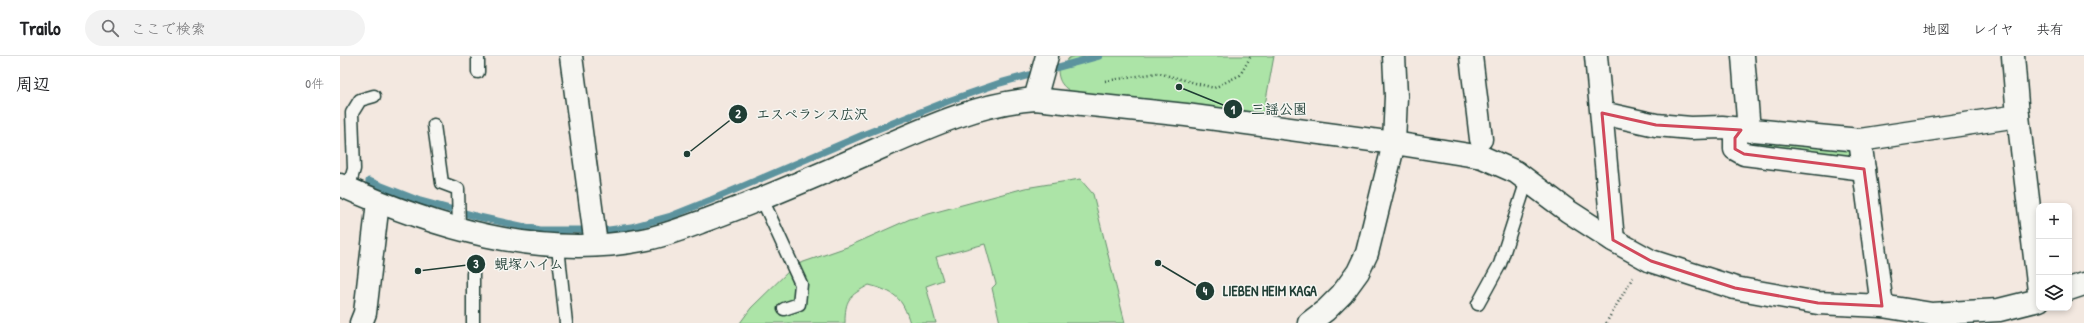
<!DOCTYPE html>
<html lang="ja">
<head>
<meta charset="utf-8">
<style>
	body { margin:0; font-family:"Patrick Hand","Klee One",sans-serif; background:#f2f2f2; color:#202124 }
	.controls { position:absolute; right:12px; bottom:12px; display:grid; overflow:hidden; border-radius:8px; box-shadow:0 2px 6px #0003 }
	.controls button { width:36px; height:36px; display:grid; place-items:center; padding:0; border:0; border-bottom:1px solid #e0e0e0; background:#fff; color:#202124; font:20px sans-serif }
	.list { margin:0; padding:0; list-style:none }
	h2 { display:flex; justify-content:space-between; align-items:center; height:52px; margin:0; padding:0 16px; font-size:17px }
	h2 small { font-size:13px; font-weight:400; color:#757577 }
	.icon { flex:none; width:22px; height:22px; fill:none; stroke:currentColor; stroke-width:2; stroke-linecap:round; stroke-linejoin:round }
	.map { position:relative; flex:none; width:1744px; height:267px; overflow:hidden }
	header { display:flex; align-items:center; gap:24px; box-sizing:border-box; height:56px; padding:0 20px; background:#fff; border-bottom:1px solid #e0e0e0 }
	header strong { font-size:19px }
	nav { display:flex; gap:22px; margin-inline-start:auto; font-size:14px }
	.search { width:280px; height:36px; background:#f2f2f2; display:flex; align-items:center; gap:10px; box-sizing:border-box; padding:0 14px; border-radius:22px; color:#757577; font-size:15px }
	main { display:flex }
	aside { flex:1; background:#fff }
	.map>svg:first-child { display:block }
</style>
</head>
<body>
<header>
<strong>Trailo</strong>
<div class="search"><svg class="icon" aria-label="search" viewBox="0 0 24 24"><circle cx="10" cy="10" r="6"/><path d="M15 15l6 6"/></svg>ここで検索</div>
<nav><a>地図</a><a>レイヤ</a><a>共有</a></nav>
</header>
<main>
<aside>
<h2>周辺<small>0件</small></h2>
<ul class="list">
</ul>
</aside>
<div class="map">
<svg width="1744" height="267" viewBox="0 0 1744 267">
	<rect width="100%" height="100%" fill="#f3e8e0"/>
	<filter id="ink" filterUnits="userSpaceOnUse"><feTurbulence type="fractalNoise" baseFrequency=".025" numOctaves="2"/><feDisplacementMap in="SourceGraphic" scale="8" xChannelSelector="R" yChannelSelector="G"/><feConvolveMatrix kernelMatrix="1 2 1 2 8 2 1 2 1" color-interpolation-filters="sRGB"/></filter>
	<g filter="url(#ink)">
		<g fill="#ace4a7" stroke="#66906e">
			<path d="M 736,0 L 934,0 L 923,60 L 744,41 C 730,35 719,32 718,15 L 729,2 Z"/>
			<path d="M 1407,81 L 1513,91 L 1515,107 L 1409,94 L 1404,85 Z"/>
			<path d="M 740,123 L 753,138 L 785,267 L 660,267 L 652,232 L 656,228 L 645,188 L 596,201 L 603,224 L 586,230 L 596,267 L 570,267 C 562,241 555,236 529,229 C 509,240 505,243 505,267 L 400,267 L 411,252 L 455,209 L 507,191 L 570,163 L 685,132 Z"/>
		</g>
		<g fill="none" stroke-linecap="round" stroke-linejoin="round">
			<path stroke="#5c939e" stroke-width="7" d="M 29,125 L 80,145 L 139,161 L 199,174 L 269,174 L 291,171 L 331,160 L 371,144 L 525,78 L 611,44 L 660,27 L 759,0"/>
			<g stroke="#1f3d34" stroke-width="15">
				<g id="lane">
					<path d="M 138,16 L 138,0"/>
					<path d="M 94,69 L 102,127 L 118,133 L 119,173"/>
					<path d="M 8,133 L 14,113 L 12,57 L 20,44 L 34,40"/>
					<path d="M 422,143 L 461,228 L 459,248 L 444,253"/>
					<path d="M 218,191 L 226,267"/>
					<path d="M 133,217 L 133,267"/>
					<path d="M 1138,248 L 1160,208 L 1187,124"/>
				</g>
			</g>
			<g stroke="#1f3d34" stroke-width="25">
				<g id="street">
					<path d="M 231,0 L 256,189"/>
					<path d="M 1131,0 L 1141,83"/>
					<path d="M 1256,0 L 1273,184"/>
					<path d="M 1403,0 L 1409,75"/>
					<path d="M 695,43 L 707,0"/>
					<path d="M 1262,57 L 1316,69 L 1351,72 L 1382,71 L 1520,84 L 1678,60 L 1673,0"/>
					<path d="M 1678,60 L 1699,235"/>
					<path d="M 1401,74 L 1395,82 L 1395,93 L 1404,98 L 1524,113"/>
					<path d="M 1520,84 L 1542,250"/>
					<path d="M 0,129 C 93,171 199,204 302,184 C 325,180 347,171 369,163 C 418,145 467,124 515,103 C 573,78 631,48 695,43 L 846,59 L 1054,87 L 1142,101 L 1176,116 L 1228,155 L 1273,184 L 1311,205 L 1395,232 L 1478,247 L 1542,250 L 1592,258 L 1659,254 L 1699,244"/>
					<path d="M 1729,233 L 1744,228"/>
					<path d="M 21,267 L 25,257 L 38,146"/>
					<path d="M 969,267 L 986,254 L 1002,238 L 1018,216 L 1027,197 L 1054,87 L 1056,40 L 1054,0"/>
				</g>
			</g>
			<g stroke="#1f3d34" stroke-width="2.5" stroke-dasharray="1 3" stroke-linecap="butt">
				<path d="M 765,25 L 818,17 L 874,32 L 900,19 L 911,0"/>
				<path d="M 1266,267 L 1293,221"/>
			</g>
			<use href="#lane" stroke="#f6f6f2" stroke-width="12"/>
			<use href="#street" stroke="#f6f6f2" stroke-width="22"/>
		</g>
	</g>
	<path fill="none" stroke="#d1495b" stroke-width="3" stroke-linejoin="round" d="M 1262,57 L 1316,69 L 1401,74 L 1395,82 L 1395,93 L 1404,98 L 1524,113 L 1542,250 L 1478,247 L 1395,232 L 1311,205 L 1273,184 Z"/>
	<path fill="none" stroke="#1f3d34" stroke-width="1.5" d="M839 31L893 53M347 98L398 58M78 215L136 208M818 207L865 235"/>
	<g fill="#1f3d34" stroke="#f6f6f2" stroke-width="1.5">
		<circle cx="839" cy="31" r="4"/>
		<circle cx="347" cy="98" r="4"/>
		<circle cx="78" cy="215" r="4"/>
		<circle cx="818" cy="207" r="4"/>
		<circle cx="893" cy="53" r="10"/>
		<circle cx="398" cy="58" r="10"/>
		<circle cx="136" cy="208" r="10"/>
		<circle cx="865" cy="235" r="10"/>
	</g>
	<g font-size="12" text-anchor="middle" font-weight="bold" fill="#fff">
		<text x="893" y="58">1</text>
		<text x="398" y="62">2</text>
		<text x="136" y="212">3</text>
		<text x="865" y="239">4</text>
	</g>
	<g font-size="14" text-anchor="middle" font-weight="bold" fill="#1f3d34" stroke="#f6f6f2" stroke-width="3" stroke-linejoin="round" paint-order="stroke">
		<text x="939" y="58">三謡公園</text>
		<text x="472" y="63">エスペランス広沢</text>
		<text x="189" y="213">蜆塚ハイム</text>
		<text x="930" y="240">LIEBEN HEIM KAGA</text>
	</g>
</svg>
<div class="controls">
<button>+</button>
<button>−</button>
<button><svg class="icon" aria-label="layers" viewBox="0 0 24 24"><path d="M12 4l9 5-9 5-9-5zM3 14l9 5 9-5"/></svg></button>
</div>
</div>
</main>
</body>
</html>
